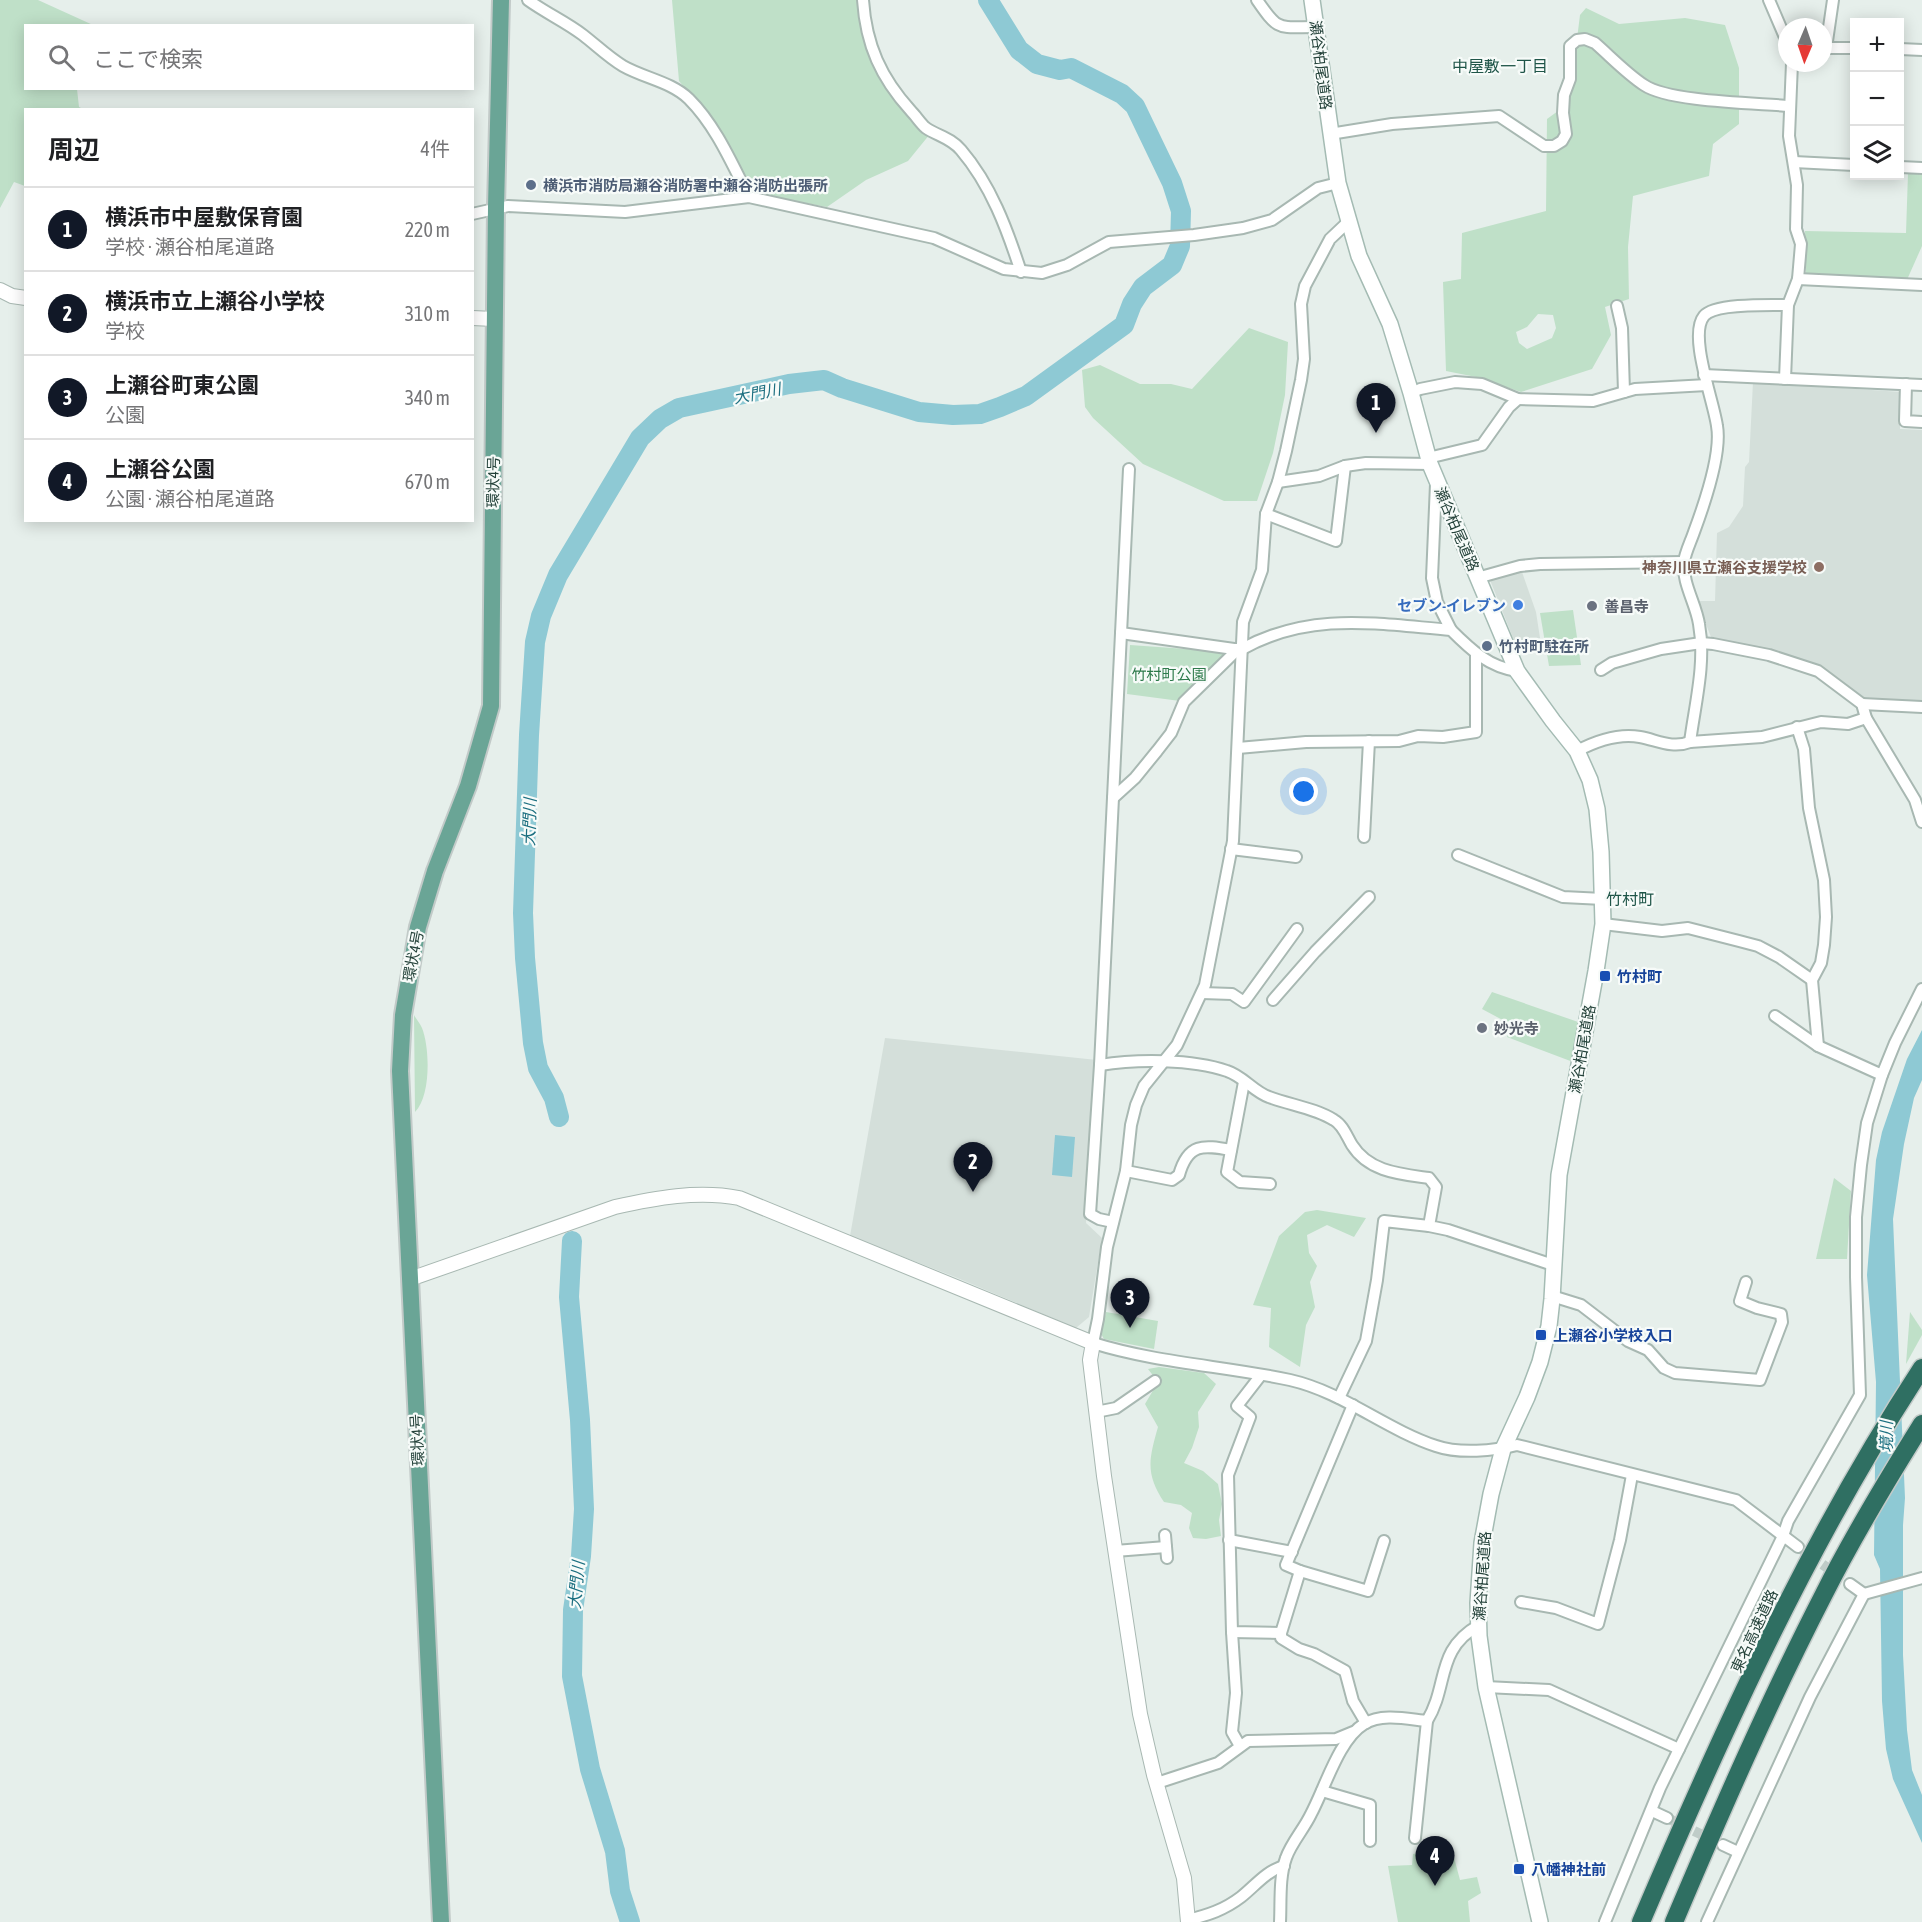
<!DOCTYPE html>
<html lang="ja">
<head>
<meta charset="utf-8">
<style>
	body { margin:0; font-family:"Asap Condensed","Noto Sans JP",sans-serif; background:#f2f2f2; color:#202124 }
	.controls { position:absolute; right:18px; top:18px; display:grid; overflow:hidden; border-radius:0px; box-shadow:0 3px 15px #0003 }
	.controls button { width:54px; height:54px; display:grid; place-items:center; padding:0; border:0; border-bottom:2px solid #e0e0e0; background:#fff; color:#202124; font:30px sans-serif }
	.compass { position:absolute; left:1778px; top:18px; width:54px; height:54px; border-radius:50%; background:#fff; box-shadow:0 3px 15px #0003; rotate:182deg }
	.you { position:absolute; left:1304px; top:792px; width:21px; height:21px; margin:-15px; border:4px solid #fff; border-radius:50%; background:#1a73e8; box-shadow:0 0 0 9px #1a73e833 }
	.badge { display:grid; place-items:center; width:39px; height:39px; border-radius:50%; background:#111827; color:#fff; font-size:20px; font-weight:700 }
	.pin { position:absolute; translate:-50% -50px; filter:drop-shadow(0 2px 3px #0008) }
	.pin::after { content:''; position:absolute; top:32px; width:21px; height:18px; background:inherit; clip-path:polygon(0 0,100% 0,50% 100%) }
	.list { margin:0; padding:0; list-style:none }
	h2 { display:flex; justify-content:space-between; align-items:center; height:78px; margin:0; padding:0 24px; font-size:26px }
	h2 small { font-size:20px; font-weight:400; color:#757577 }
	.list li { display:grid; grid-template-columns:39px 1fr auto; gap:18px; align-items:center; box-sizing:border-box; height:84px; padding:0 24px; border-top:2px solid #e0e0e0 }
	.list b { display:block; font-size:22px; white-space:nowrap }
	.list p { margin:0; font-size:20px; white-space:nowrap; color:#757577 }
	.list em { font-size:20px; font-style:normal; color:#757577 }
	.icon { flex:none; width:33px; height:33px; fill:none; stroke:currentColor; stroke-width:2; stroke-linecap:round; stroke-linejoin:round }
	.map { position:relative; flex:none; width:1922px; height:1922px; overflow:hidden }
	.search { position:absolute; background:#fff; box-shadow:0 3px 15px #0003; left:24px; top:24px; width:450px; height:66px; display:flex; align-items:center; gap:15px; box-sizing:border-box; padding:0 21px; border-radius:0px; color:#757577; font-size:22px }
	.panel { position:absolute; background:#fff; box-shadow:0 3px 15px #0003; left:24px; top:108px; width:450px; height:414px; border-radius:0px }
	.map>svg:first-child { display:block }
</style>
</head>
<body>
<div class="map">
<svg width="1922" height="1922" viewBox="0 0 1922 1922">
	<rect width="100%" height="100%" fill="#e6efeb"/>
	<g fill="#d4dfda">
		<path d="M 1753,382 L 1901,392 L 1900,429 L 1922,430 L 1922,703 L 1867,700 L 1819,668 L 1715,641 L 1711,637 L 1697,601 L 1715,601 L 1717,533 L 1729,527 L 1743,506 L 1745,467 L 1749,462 Z"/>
		<path d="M 1522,572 L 1536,612 L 1540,638 L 1515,643 L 1490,580 Z"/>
		<path d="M 885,1038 L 1097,1060 L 1086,1223 L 1102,1238 L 1089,1317 L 1076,1328 L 955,1277 L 850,1236 Z"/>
	</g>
	<g fill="#bfe0c8" fill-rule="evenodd">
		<path d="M 0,0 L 38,0 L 93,25 L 26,26 L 26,88 L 77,89 L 79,107 L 83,109 L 26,110 L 25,186 L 14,182 L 0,208 Z"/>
		<path d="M 672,0 L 859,0 L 865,26 L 899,91 L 930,134 L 908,161 L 866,180 L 827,207 L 752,193 L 719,128 L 679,81 Z"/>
		<path d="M 1586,8 L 1619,24 L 1685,18 L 1725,25 L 1739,68 L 1739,124 L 1713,144 L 1709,176 L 1633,196 L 1628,247 L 1629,299 L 1605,307 L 1611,335 L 1592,369 L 1521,392 L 1476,377 L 1446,371 L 1443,282 L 1461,279 L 1462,233 L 1546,211 L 1547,119 L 1569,103 L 1580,15 ZM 1538,314 L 1553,315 L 1556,328 L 1552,338 L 1527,349 L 1519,343 L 1516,332 L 1527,327 Z"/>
		<path d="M 1908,173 L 1922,174 L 1922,246 L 1906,282 L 1806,276 L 1805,231 L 1906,233 Z"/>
		<path d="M 1249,328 L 1288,342 L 1285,395 L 1273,453 L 1257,501 L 1224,501 L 1143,464 L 1093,418 L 1085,407 L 1082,370 L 1100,365 L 1140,384 L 1171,384 L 1192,389 Z"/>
		<path d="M 1573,610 L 1581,665 L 1549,666 L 1540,613 Z"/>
		<path d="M 1130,645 L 1229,652 L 1203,675 L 1180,701 L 1127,694 Z"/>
		<path d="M 1492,992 L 1581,1023 L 1573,1062 L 1507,1037 L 1512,1025 L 1482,1009 Z"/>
		<path d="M 414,1015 C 416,1019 420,1023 422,1028 C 430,1048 431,1096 415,1112 Z"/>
		<path d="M 1834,1178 L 1851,1191 L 1847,1259 L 1816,1259 Z"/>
		<path d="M 1317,1210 L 1366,1218 L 1354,1237 L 1327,1225 L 1307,1235 L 1309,1253 L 1317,1266 L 1310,1282 L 1315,1307 L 1306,1325 L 1300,1367 L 1269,1347 L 1271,1308 L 1253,1305 L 1279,1236 L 1305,1212 Z"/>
		<path d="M 1106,1312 L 1158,1321 L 1154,1349 L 1104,1339 L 1101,1334 Z"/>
		<path d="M 1910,1312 L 1922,1330 L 1922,1335 L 1906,1364 Z"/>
		<path d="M 1159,1367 L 1204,1373 L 1216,1384 L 1198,1412 L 1199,1427 L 1192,1448 L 1184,1463 L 1203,1471 L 1218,1484 L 1222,1504 L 1219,1520 L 1221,1536 L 1206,1539 L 1193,1538 L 1189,1528 L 1192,1513 L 1181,1505 L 1164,1502 C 1145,1473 1149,1459 1158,1427 L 1145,1404 L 1158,1382 L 1148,1369 Z"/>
		<path d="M 1451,1846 L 1460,1880 L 1477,1877 L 1481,1893 L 1468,1901 L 1470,1922 L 1398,1922 L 1388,1866 L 1412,1865 L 1413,1854 Z"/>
	</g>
	<g fill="#8ec9d4">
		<path d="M 1922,1030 L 1922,1080 L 1914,1098 L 1904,1144 L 1893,1219 L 1905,1498 L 1903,1525 L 1903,1655 L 1907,1730 L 1912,1770 L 1922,1795 L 1922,1843 L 1893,1779 L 1886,1749 L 1882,1701 L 1880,1569 L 1874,1555 L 1876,1382 L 1867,1275 L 1876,1160 L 1882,1132 L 1907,1059 Z"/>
		<path d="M 1055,1135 L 1075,1137 L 1072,1177 L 1052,1175 Z"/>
	</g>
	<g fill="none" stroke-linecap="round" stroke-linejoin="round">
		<g stroke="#8ec9d4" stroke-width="20">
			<path d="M 559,1117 L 554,1098 L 538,1068 L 533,1043 L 525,958 L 523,913 L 529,735 L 535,642 L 541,616 L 558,575 L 640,438 L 660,419 L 679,408 L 789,384 L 824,380 L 842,388 L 919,412 L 953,415 L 980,414 L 1000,407 L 1026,396 L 1124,325 L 1132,304 L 1143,287 L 1172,265 L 1180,246 L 1181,211 L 1172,183 L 1135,106 L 1122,94 L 1071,68 L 1060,70 L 1037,64 L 1019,50 L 988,0"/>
			<path d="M 572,1241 L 569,1297 L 580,1420 L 584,1509 L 581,1556 L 573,1610 L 572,1676 L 590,1769 L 615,1851 L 620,1891 L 630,1922"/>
		</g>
		<g stroke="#bfccc8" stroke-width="10" stroke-dasharray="10 5" stroke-linecap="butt">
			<path d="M 1798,1547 L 1850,1584"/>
			<path d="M 1667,1818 L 1713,1840"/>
		</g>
		<g stroke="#a8b8b2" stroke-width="14">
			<g id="minor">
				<path d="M 528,0 C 546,13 566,22 583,35 C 596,45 608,57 623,66 C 644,78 672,82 689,99 C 716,126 732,164 749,197"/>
				<path d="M 863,0 C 866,45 881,78 911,111 C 916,116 921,124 926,128 C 938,136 951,138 961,150 C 991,185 1007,229 1021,272"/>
				<path d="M 1257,0 C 1279,32 1278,27 1315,27"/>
				<path d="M 1769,0 L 1787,42"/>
				<path d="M 1823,48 L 1854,48"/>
				<path d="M 1826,48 L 1833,0"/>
				<path d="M 1900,49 L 1922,50"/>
				<path d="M 1330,134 L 1392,124 L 1499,116 L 1544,146 L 1554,146 L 1562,141 L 1566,134 L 1563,113 L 1564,95 L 1570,79 L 1570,46 L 1577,40 L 1585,39 L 1595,43 C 1611,57 1626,73 1644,85 C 1669,102 1756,103 1789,106"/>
				<path d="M 1794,162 L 1854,165"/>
				<path d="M 1900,167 L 1922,168"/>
				<path d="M 472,214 L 508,206 L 625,212 L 749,197 L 934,238 L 1004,269 L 1042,273 L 1067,265 L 1109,242 L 1194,235 L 1243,228 L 1272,220 L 1318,188 L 1338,183"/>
				<path d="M 1348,222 L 1330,239 L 1305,286 L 1301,304 L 1304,359 L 1301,380 L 1286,451 L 1278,482 L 1266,514 L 1262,570 L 1243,622 L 1233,841 L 1205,985 L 1177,1045 L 1144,1086 L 1136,1105 L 1131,1125 L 1126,1171 L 1107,1247 L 1098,1319 L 1093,1343 C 1157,1363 1225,1366 1290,1380 C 1343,1392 1385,1429 1436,1446 C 1459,1454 1494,1451 1517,1445 L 1736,1500 L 1798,1547"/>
				<path d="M 1798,279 L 1922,285"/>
				<path d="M 1617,306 L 1622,328 L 1624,392"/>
				<path d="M 1704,375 L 1922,385"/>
				<path d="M 1785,379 L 1788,305 L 1798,279 L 1801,244 L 1796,229 L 1797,185 L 1789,136 L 1792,63"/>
				<path d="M 1906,384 L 1905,421 L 1922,422"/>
				<path d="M 1411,393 L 1420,389 L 1455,382 L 1482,384 L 1518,399 L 1593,401 L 1635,389 L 1707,385"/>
				<path d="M 1428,458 L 1482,445 L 1509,407 L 1518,399"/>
				<path d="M 1278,482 L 1319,476 L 1345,466 L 1366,463 L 1430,464"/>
				<path d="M 1436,484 L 1432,578 L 1437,602 L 1451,630"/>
				<path d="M 1266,514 L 1336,541 L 1345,466"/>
				<path d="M 1477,578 L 1520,566 L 1540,564 L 1684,562"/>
				<path d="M 1121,633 L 1234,649 L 1242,649 C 1311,611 1376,624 1451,630 C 1471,650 1489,667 1517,671"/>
				<path d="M 1601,670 L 1612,663 L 1661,649 L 1701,643 L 1713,644 L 1769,655 L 1818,671 L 1862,704 L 1866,718 L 1915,800 L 1922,822"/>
				<path d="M 1862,704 L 1922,707"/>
				<path d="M 1797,727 L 1804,749 L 1809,808 L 1824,880 L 1826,917 L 1824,945 L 1821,963 L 1812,980 L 1818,1046"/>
				<path d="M 1690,742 C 1695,704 1706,663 1699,624 C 1696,604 1682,583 1684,562 C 1685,553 1691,541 1694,532 C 1704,505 1722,454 1717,426 C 1714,402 1688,335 1704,316 C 1714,303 1771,305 1788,305"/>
				<path d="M 1238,748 L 1306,742 L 1399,741 L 1418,736 L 1443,737 L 1476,732 L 1476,654"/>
				<path d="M 1577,751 C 1596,741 1618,733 1640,737 C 1657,740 1672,749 1690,742 L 1762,737 L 1821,722 L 1848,724 L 1866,718"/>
				<path d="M 1113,798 L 1135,778 L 1157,751 L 1171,733 L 1184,702 L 1234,653 L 1240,650"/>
				<path d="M 1364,837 L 1369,741"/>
				<path d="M 1231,849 L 1296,857"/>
				<path d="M 1458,855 L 1563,897 L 1603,899"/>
				<path d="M 1603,924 L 1662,931 L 1688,928 L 1739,941 L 1758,946 L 1779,957 L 1812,980"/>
				<path d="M 1202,993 L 1232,994 L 1244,1002 L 1297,929"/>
				<path d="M 1273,1000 L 1315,952 L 1369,897"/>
				<path d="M 1775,1016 L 1818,1046 L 1882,1075"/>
				<path d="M 1100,1065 C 1137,1059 1192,1059 1227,1071 C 1243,1076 1254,1092 1269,1097 C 1290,1105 1315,1108 1334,1120 C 1343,1125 1347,1137 1352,1145 C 1369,1172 1400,1174 1429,1178 L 1436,1187 L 1429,1226 L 1448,1230 L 1553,1265"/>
				<path d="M 1244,1082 L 1227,1172 L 1240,1182 L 1270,1184"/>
				<path d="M 1126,1171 L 1172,1180 L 1179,1175 C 1188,1143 1203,1145 1231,1150"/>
				<path d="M 1113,1222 L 1099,1219 L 1090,1214 L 1100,1065 L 1129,469"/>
				<path d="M 1552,1296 L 1581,1305 L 1628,1341 L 1648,1350 L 1664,1368 L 1675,1373 L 1760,1380 L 1782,1322 L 1781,1314 L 1757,1308 L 1740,1301 L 1746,1282"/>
				<path d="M 1261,1375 L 1237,1406 L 1250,1417 L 1228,1475 L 1232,1632 L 1281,1633 L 1300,1571"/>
				<path d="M 1339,1398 L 1366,1341 L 1377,1280 L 1384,1221 L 1429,1226"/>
				<path d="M 1353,1405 L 1286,1565 L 1300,1571 L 1368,1591 L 1384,1541"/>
				<path d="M 1096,1412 L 1116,1408 L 1155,1381"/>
				<path d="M 1165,1535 L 1167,1558"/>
				<path d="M 1229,1540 L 1292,1552"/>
				<path d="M 1115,1551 L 1166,1547"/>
				<path d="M 1850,1584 L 1864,1594"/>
				<path d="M 1864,1594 L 1922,1578"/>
				<path d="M 1521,1602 L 1556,1608 L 1598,1624 L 1620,1540 L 1632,1475"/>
				<path d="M 1232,1632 L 1236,1693 L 1232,1732 L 1240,1746"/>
				<path d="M 1281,1633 L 1281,1638 L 1299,1649 L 1314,1654 L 1345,1671 L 1353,1701 L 1366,1723"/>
				<path d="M 1486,1687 L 1549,1690 L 1679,1749"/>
				<path d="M 1157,1783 L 1218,1763 L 1248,1741 L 1336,1739 L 1353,1732"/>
				<path d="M 1322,1791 L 1370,1805 L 1370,1841"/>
				<path d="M 1652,1811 L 1667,1818"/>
				<path d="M 1415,1838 L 1427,1721 C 1449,1685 1435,1650 1479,1625"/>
				<path d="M 1723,1845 L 1738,1852"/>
				<path d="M 1188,1920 C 1208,1915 1224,1910 1241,1897 C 1255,1886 1266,1871 1284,1866"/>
				<path d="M 1280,1922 C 1281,1902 1279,1877 1286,1858 C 1291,1843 1304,1829 1311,1814 C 1325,1788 1339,1739 1364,1724 C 1382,1713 1407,1719 1427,1721"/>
				<path d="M 1605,1922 L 1660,1788 L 1783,1536 L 1788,1521 L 1860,1395 L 1856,1277 L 1856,1217 L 1861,1165 L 1867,1123 L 1882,1075 L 1895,1043 L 1922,989"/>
				<path d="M 1707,1922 L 1810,1697 L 1864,1594"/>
			</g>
		</g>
		<g stroke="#a8b8b2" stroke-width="16">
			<g id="tertiary">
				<path d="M 0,290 L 12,296 L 26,298"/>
				<path d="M 472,318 L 494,319"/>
				<path d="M 410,1279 L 615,1207 C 655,1198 698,1190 739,1198 L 1093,1343 L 1090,1360 L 1104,1476 L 1140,1714 L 1154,1775 L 1184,1878 L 1188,1922"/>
			</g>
		</g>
		<g stroke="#a4bbb3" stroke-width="18">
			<path id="secondary" d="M 1312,0 L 1338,183 L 1359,256 L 1390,324 L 1411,393 L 1430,464 L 1517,671 L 1553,721 L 1577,751 L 1590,780 L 1597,809 L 1601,852 L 1603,924 L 1596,971 L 1559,1175 L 1552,1299 L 1549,1326 L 1540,1362 L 1527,1397 L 1503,1449 L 1491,1494 L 1482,1543 L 1478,1603 L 1479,1636 L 1486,1687 L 1540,1922"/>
		</g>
		<g stroke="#c2cac8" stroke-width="20">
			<path id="primary" d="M 441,1922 L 400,1071 L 403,1015 L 418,927 L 435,871 L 468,786 L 491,706 L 496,207 L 501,0"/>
		</g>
		<g stroke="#c2cac8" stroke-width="21">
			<g id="motorway">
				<path d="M 1641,1922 C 1722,1732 1808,1542 1922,1368"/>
				<path d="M 1674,1922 C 1721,1811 1769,1701 1824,1594 C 1853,1536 1887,1480 1922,1424"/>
			</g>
		</g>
		<use href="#minor" stroke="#fff" stroke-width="10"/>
		<use href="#tertiary" stroke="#fff" stroke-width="14"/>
		<use href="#secondary" stroke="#fff" stroke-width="15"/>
		<use href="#primary" stroke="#6aa596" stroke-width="16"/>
		<use href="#motorway" stroke="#2f6f62" stroke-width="18"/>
	</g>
	<g fill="#5c6f8a" stroke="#f7fbf9" stroke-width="2">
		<circle cx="531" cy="185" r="6"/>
		<circle cx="1487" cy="646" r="6"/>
	</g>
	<circle fill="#8d6e63" stroke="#f7fbf9" stroke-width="2" cx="1819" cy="567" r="6"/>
	<circle fill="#3f7fe0" stroke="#f7fbf9" stroke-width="2" cx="1518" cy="605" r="6"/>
	<g fill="#6b7280" stroke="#f7fbf9" stroke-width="2">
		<circle cx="1592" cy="606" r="6"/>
		<circle cx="1482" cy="1028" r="6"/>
	</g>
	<g fill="#1a4fb4" stroke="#f7fbf9" stroke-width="2">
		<rect x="1599" y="970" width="12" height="12" rx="3"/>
		<rect x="1535" y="1329" width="12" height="12" rx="3"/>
		<rect x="1513" y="1863" width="12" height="12" rx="3"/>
	</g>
	<g text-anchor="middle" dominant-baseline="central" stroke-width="4.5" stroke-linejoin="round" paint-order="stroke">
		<g font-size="15" fill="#24423a" stroke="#f7fbf9">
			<text transform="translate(1321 65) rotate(83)">瀬谷柏尾道路</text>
			<text transform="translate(493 482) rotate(-89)">環状4号</text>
			<text transform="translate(1457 529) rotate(67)">瀬谷柏尾道路</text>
			<text transform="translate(413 956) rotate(-79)">環状4号</text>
			<text transform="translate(1582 1049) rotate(-80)">瀬谷柏尾道路</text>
			<text transform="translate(417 1440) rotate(-93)">環状4号</text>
			<text transform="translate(1482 1576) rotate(-86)">瀬谷柏尾道路</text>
			<text transform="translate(1754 1631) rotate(-65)">東名高速道路</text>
		</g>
		<g font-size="15" font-weight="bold" fill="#4e5e75" stroke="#f7fbf9" text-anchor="start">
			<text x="543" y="185">横浜市消防局瀬谷消防署中瀬谷消防出張所</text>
			<text x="1499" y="646">竹村町駐在所</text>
		</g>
		<g font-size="15" font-weight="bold" fill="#785e54" stroke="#f7fbf9" text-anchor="end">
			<text x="1807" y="567">神奈川県立瀬谷支援学校</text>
		</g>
		<g font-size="15" font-weight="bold" fill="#366cbe" stroke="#f7fbf9" text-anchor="end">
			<text x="1506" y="605">セブン-イレブン</text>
		</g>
		<g font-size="15" font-weight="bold" fill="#5b616d" stroke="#f7fbf9" text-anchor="start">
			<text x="1604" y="606">善昌寺</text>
			<text x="1494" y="1028">妙光寺</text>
		</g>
		<g font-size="15" fill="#2d7a4b" stroke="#f7fbf9">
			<text x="1169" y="674">竹村町公園</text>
		</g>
		<g font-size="15" font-weight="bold" fill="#164399" stroke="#f7fbf9" text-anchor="start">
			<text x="1617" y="976">竹村町</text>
			<text x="1553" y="1335">上瀬谷小学校入口</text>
			<text x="1531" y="1869">八幡神社前</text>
		</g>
		<g font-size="16" fill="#1f5548" stroke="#f7fbf9">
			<text x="1500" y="66">中屋敷一丁目</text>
			<text x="1630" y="899">竹村町</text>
		</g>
		<g font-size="16" font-style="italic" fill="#1c6f80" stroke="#f7fbf9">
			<text transform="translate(757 393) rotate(-11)">大門川</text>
			<text transform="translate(529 822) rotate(-88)">大門川</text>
			<text transform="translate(1886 1437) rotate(-90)">境川</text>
			<text transform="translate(576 1585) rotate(-85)">大門川</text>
		</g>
	</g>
</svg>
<div class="controls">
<button>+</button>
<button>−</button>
<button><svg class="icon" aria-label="layers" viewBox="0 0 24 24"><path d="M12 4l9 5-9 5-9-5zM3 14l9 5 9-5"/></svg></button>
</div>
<svg class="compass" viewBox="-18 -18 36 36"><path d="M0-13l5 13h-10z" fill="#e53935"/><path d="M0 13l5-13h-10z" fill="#757577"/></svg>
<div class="you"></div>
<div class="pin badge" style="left:1376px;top:433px">1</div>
<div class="pin badge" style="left:973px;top:1192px">2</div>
<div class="pin badge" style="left:1130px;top:1328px">3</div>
<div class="pin badge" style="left:1435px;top:1886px">4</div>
<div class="search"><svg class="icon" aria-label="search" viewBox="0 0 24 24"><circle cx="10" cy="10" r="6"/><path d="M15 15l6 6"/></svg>ここで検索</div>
<section class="panel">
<h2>周辺<small>4件</small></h2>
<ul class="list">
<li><span class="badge">1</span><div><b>横浜市中屋敷保育園</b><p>学校 · 瀬谷柏尾道路</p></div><em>220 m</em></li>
<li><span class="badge">2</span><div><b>横浜市立上瀬谷小学校</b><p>学校</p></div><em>310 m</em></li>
<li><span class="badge">3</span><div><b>上瀬谷町東公園</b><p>公園</p></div><em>340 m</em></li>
<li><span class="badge">4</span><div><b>上瀬谷公園</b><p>公園 · 瀬谷柏尾道路</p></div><em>670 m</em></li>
</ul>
</section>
</div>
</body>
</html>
